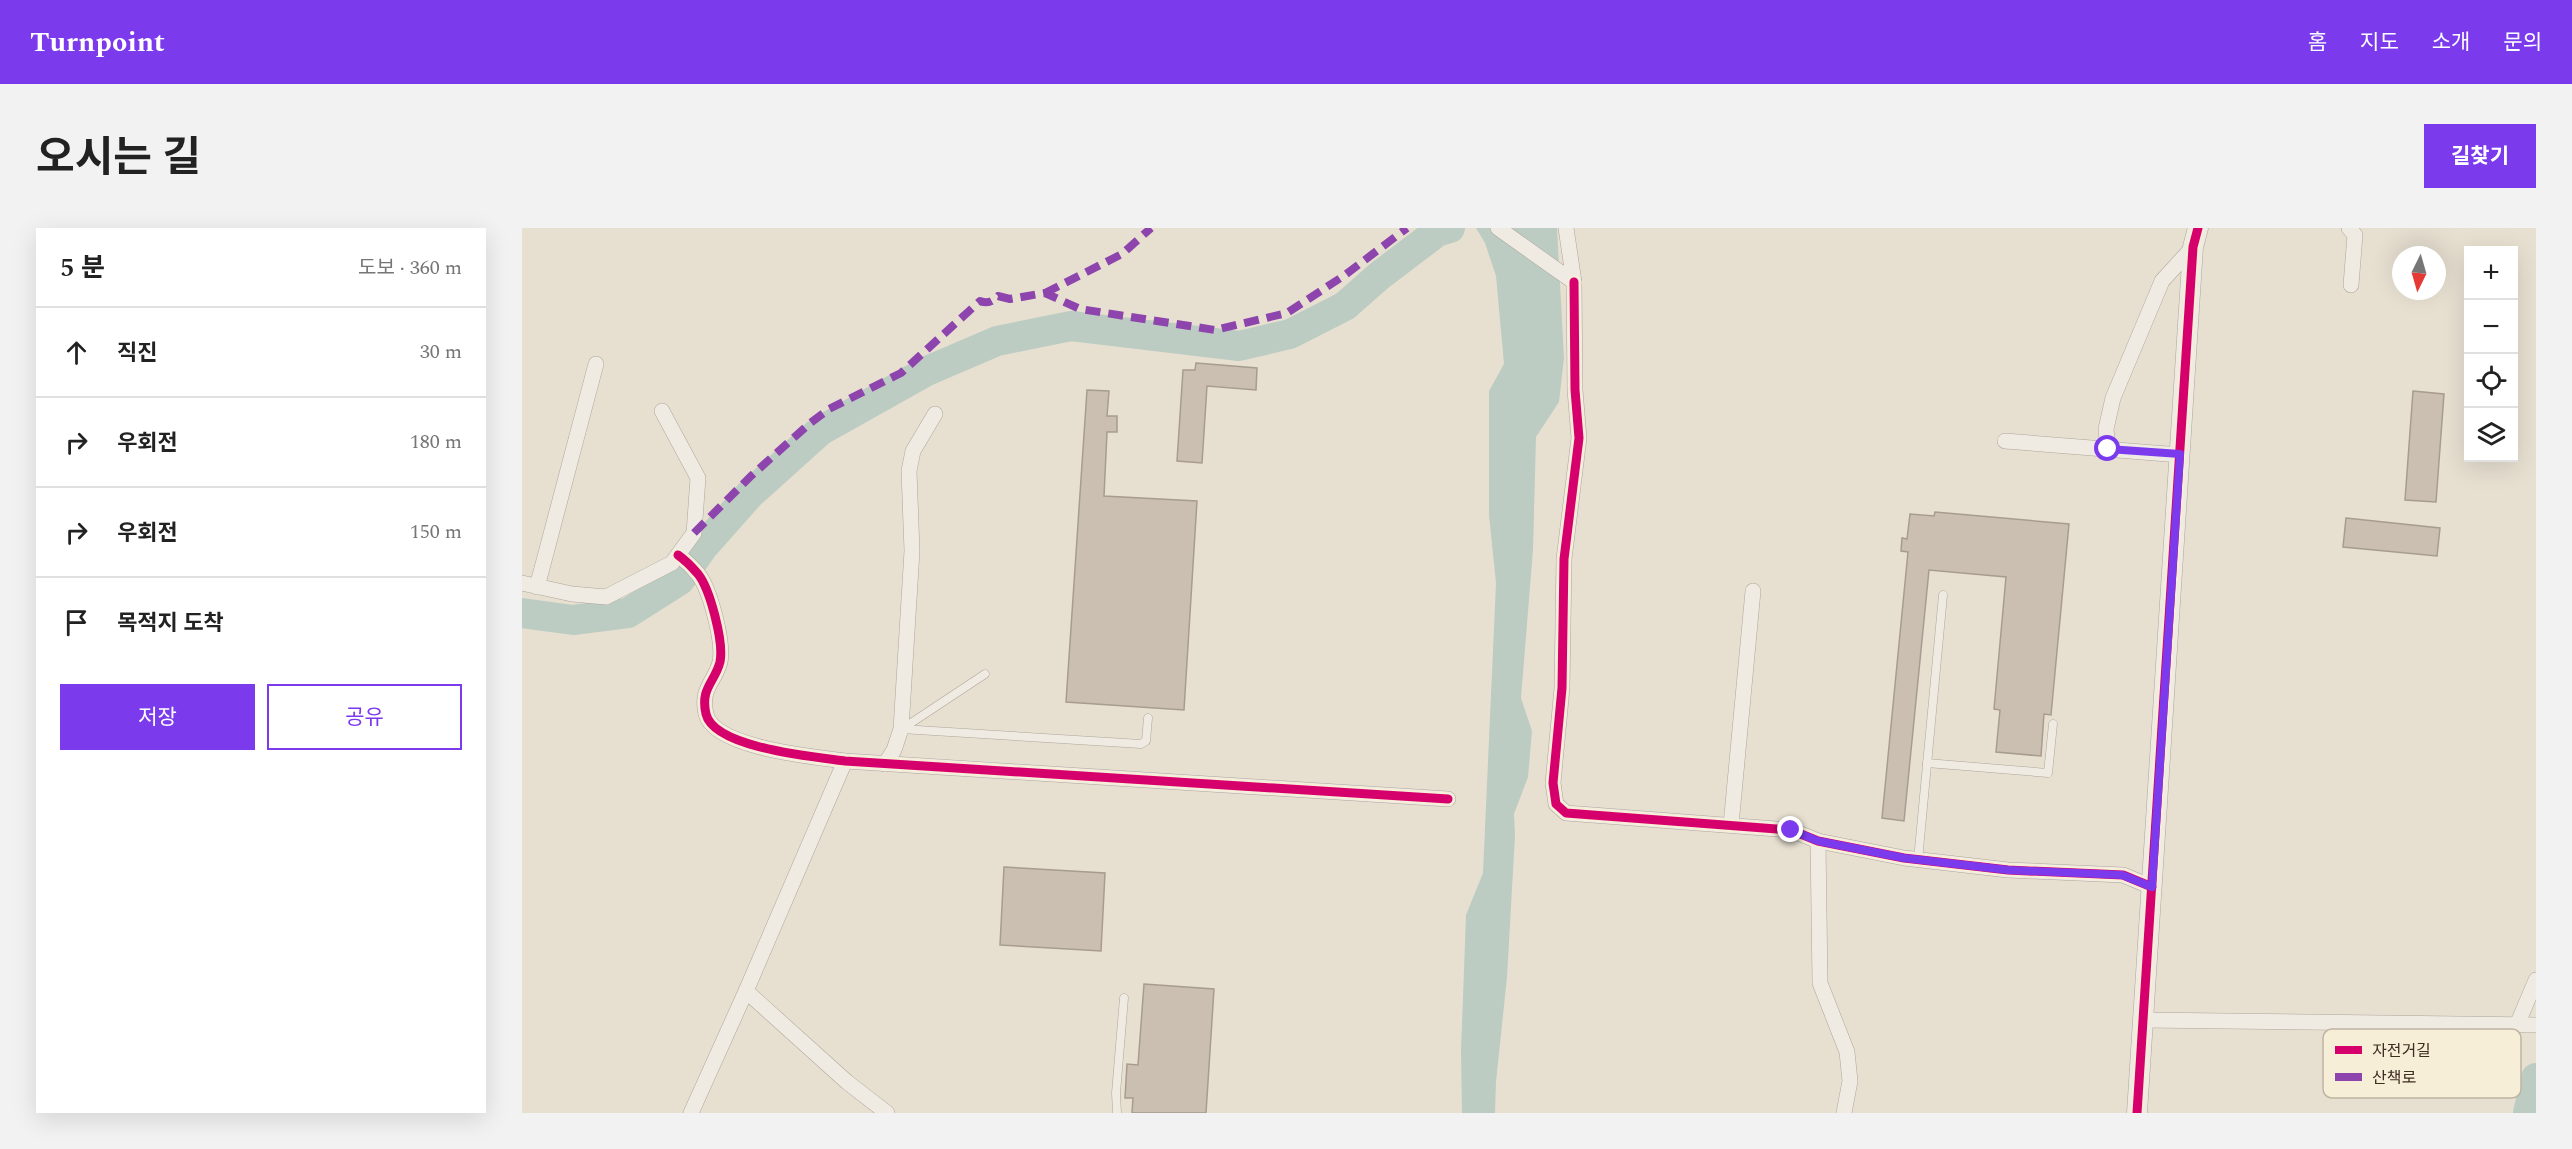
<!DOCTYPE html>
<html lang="ko">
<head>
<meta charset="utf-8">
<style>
	body { margin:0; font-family:Spectral,"Noto Sans KR",serif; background:#f2f2f2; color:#222 }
	.controls { position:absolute; right:18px; top:18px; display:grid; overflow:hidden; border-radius:0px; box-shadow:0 6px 24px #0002 }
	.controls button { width:54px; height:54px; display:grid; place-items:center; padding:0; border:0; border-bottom:2px solid #e0e0e0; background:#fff; color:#222; font:30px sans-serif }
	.compass { position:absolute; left:1870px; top:18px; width:54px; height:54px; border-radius:50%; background:#fff; box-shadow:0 6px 24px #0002; rotate:185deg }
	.stop { position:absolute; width:18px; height:18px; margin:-14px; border:4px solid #7c3aed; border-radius:50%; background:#fff }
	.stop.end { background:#7c3aed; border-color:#fff; box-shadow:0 2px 6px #0008 }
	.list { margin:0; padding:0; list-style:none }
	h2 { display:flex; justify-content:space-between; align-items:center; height:78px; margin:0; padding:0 24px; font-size:26px }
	h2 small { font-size:20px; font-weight:400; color:#767676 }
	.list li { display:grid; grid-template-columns:39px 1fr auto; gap:18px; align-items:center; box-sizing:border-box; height:90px; padding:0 24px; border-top:2px solid #e0e0e0 }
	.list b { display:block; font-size:22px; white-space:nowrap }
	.list em { font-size:20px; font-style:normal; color:#767676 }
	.actions { display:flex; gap:12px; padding:18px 24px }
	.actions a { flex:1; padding:14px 0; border:2px solid #7c3aed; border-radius:0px; text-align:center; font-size:21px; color:#7c3aed }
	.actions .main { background:#7c3aed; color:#fff }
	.icon { flex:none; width:33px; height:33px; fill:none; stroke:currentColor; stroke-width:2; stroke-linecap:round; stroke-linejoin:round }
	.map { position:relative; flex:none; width:2014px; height:885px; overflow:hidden; border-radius:0px }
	header { display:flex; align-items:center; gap:36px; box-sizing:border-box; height:84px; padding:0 30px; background:#7c3aed; color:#fff }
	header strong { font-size:28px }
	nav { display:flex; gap:33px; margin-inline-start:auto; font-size:21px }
	.intro { display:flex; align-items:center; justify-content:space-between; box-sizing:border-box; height:144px; padding:0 36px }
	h1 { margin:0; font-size:42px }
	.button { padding:15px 27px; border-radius:0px; background:#7c3aed; color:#fff; font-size:21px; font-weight:700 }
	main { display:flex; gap:36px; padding:0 36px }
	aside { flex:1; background:#fff; border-radius:0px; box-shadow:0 6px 24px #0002 }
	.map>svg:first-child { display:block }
</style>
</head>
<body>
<header>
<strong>Turnpoint</strong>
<nav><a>홈</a><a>지도</a><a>소개</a><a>문의</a></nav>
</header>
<div class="intro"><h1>오시는 길</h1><a class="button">길찾기</a></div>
<main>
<aside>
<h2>5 분<small>도보 · 360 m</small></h2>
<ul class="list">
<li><svg class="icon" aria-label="ahead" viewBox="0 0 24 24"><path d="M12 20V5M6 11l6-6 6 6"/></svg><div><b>직진</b></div><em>30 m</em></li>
<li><svg class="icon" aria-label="right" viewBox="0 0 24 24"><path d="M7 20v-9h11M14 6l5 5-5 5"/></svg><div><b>우회전</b></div><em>180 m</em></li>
<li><svg class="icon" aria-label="right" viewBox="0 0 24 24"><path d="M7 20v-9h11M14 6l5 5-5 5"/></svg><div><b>우회전</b></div><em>150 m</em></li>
<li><svg class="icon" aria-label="arrive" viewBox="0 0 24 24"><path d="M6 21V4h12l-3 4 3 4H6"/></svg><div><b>목적지 도착</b></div></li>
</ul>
<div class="actions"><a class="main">저장</a><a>공유</a></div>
</aside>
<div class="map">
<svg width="2014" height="885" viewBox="0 0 2014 885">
	<rect width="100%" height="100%" fill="#e7e0d1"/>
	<path fill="#bcccc2" d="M 954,0 L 1035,0 L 1042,130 L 1037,174 L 1014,209 L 1011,322 L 999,470 L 1010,503 L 1006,549 L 992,586 L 993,608 L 985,749 L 974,854 L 973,885 L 940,885 L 939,823 L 944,687 L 961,645 L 974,355 L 967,287 L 967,163 L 982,136 L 974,48 L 963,15 Z"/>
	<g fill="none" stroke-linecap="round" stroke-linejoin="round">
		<g stroke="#bcccc2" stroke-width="30">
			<path d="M 0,385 L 51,392 L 106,385 L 158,352 L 181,319 L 228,266 L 298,203 L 405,143 L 475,113 L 549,98 L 717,118 L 768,106 L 823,78 L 857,48 L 915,4 L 928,0"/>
			<path d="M 2006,885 L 2014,850"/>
		</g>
	</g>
	<g fill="#cbbfb2" stroke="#a89c90" stroke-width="1.5">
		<path d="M 674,135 L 735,140 L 734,162 L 685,158 L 680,235 L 655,233 L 661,142 L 673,142 Z"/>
		<path d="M 565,162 L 587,163 L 585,188 L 595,188 L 595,204 L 585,204 L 582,268 L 675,273 L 662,482 L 544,474 Z"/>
		<path d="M 1891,163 L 1922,166 L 1914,274 L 1883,272 Z"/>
		<path d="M 1413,284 L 1547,296 L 1529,487 L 1522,486 L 1519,528 L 1474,524 L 1478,482 L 1472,481 L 1484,349 L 1407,342 L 1382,593 L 1360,590 L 1386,324 L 1379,323 L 1380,310 L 1385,311 L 1388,286 L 1412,288 Z"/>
		<path d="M 1824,290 L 1918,300 L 1915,328 L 1821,319 Z"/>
		<path d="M 482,639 L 583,645 L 579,723 L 478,717 Z"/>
		<path d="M 622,756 L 692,761 L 684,885 L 610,885 L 611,870 L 603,870 L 605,836 L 616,837 Z"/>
	</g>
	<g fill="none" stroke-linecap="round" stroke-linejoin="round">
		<g stroke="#ada599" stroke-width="9">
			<g id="service">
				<path d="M 379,501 L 619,516 L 624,513 L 626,490"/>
				<path d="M 380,501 L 463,446"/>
				<path d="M 1405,535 L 1526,545 L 1531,496"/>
				<path d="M 1396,632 L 1421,367"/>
				<path d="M 595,885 L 594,865 L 602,770"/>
			</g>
		</g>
		<g stroke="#ada599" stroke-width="16">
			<g id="minor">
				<path d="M 976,0 L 1052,54 L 1044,0"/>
				<path d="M 1827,0 L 1833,7 L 1829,57"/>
				<path d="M 1052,54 L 1053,162 L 1057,210 L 1042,331 L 1040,460 L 1031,555 L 1034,576 L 1044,585 L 1269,602 L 1296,613 L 1382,630 L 1486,642 L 1601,647 L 1630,659"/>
				<path d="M 1483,213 L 1658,227"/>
				<path d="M 1586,221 L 1584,201 L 1591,170 L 1640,53 L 1671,19"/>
				<path d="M 156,327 C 163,332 170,339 176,346 C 188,361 202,414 198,434 C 193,454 178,460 184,486 C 192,520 293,529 323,533 L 926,571"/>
				<path d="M 0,355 L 50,366 L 84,369 L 150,335 L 172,305 L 176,250 L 140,183"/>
				<path d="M 15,359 L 74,136"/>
				<path d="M 363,536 L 372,522 L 379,501 L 390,323 L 387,243 L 391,223 L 413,186"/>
				<path d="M 1209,597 L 1231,363"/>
				<path d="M 1296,613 L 1298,755 L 1325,824 L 1328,853 L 1322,885"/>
				<path d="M 224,763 L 325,854 L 365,885"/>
				<path d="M 1622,792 L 2014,797"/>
				<path d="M 1995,797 L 2014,752"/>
				<path d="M 169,885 L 224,763 L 323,533"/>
			</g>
		</g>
		<g stroke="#ada599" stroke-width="21">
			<path id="tertiary" d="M 1615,885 L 1671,19 L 1676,0"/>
		</g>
		<use href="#service" stroke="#efebe3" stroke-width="8"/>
		<use href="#minor" stroke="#efebe3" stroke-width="15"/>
		<use href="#tertiary" stroke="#efebe3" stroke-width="20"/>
		<g stroke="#8e44ad" stroke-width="8" stroke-dasharray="15 8" stroke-linecap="butt">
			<path d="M 523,65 L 600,26 L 629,0"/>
			<path d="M 172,305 L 229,248 L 287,196 L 307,181 L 379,145 L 458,73 C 466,76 470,74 476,68 L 488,71 L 523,65 L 558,81 L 693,102 L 765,85 L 823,47 L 885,0"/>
		</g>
		<g stroke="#f7eed8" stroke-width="13">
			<g id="cycleway">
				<path d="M 1052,54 L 1053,162 L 1057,210 L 1042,331 L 1040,460 L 1031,555 L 1034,576 L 1044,585 L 1269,602 L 1296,613 L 1382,630 L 1486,642 L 1601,647 L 1630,659"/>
				<path d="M 156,327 C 163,332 170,339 176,346 C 188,361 202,414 198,434 C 193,454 178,460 184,486 C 192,520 293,529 323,533 L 926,571"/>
				<path d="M 1615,885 L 1671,19 L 1676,0"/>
			</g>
		</g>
		<use href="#cycleway" stroke="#d6006c" stroke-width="9"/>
	</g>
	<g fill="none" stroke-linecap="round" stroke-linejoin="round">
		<path stroke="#7c3aed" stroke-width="8" d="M 1269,602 L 1296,613 L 1382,630 L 1486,642 L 1600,647 L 1630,659 L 1658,226 L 1586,221"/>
	</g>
	<rect x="1801" y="801" width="198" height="69" rx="9" fill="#f7eed8" stroke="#bfb4a1" stroke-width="1.5"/>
	<rect x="1813" y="818" width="27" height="8" fill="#d6006c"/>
	<rect x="1813" y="845" width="27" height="8" fill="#8e44ad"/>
	<g font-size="16" fill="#3d2e20">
		<text x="1850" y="828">자전거길</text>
		<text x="1850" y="855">산책로</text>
	</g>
</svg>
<div class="controls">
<button>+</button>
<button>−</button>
<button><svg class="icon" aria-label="locate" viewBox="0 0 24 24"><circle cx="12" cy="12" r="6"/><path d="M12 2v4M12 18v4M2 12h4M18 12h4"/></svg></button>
<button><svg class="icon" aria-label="layers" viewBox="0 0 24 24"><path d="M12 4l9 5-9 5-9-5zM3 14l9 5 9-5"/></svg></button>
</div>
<svg class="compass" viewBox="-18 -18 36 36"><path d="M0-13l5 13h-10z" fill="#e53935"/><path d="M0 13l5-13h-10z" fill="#767676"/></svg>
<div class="stop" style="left:1586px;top:221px"></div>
<div class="stop end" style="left:1269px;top:602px"></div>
</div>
</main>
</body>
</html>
